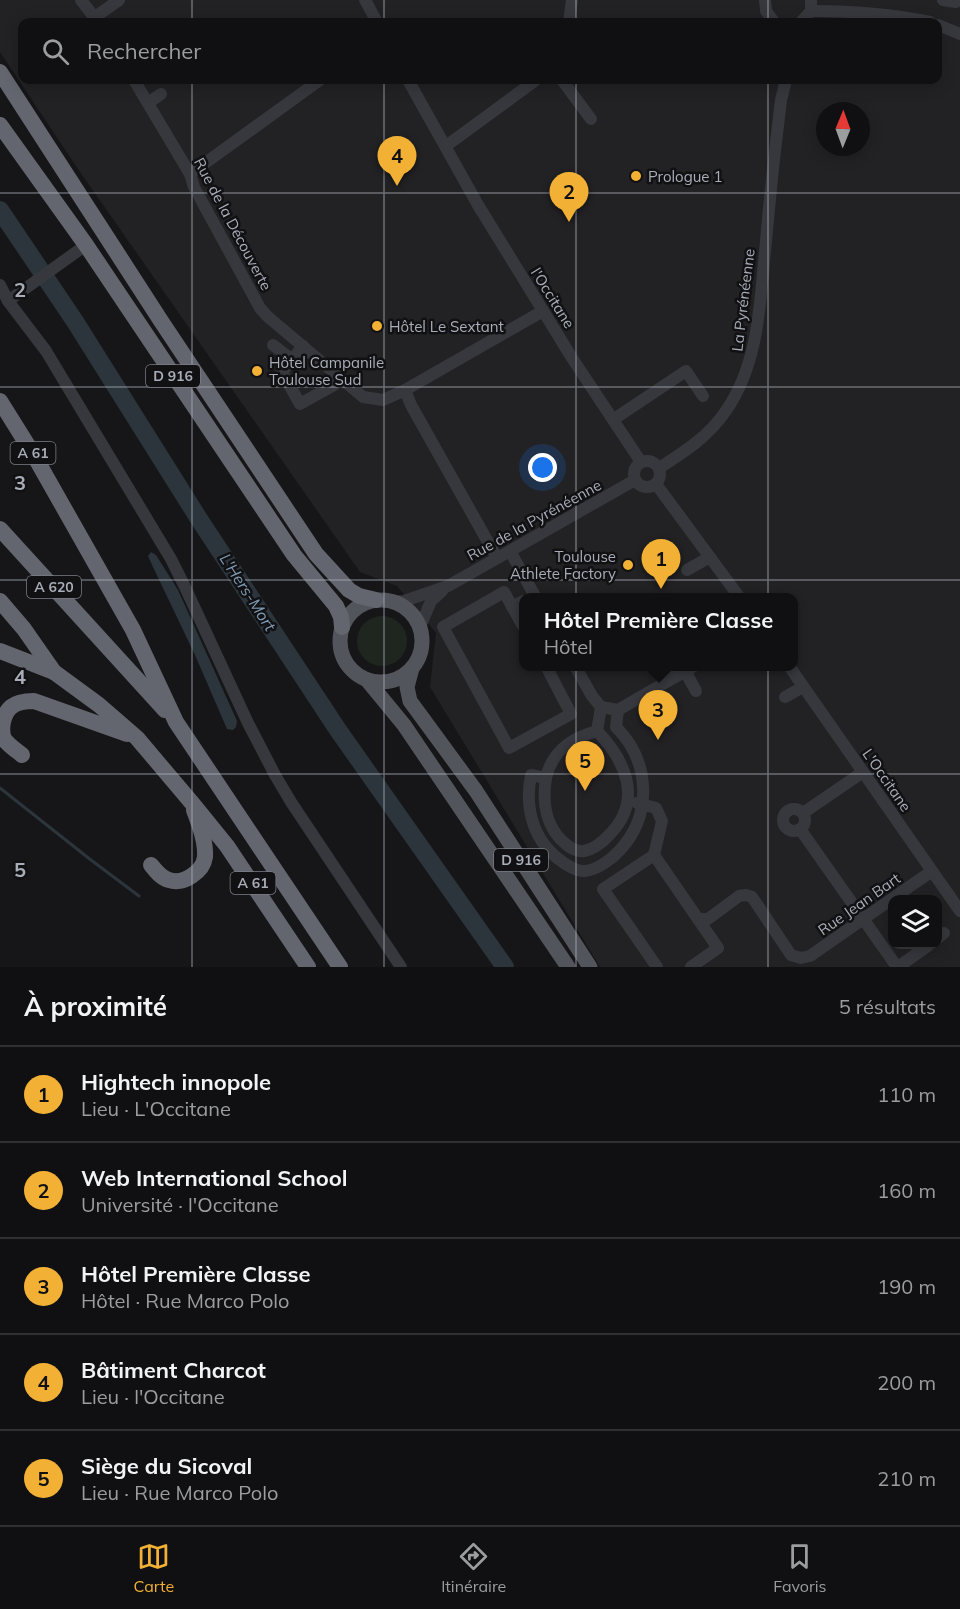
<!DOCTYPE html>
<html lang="fr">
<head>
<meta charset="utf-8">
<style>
	body { margin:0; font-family:Mulish,sans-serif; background:#19191b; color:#f1f3f6 }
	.controls { position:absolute; right:18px; bottom:18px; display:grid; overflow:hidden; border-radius:12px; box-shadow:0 3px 15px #0003 }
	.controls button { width:54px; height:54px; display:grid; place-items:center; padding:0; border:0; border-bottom:2px solid #303032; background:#101012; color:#f1f3f6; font:30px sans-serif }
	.compass { position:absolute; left:816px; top:102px; width:54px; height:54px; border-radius:50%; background:#101012; box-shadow:0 3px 15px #0003; rotate:1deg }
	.you { position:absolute; left:543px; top:468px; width:21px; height:21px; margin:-15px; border:4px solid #fff; border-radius:50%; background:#1a73e8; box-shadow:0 0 0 9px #1a73e833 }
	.badge { display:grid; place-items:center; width:39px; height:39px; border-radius:50%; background:#f2b134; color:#111; font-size:20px; font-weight:700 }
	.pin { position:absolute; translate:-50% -50px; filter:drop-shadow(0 2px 3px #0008) }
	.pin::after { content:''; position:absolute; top:32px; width:21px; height:18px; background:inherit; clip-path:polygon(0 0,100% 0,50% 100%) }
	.popup { position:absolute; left:519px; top:593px; width:279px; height:78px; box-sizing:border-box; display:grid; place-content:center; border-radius:12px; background:#101012; filter:drop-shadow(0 2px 4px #0005); font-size:20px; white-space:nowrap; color:#9c9d9f }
	.popup b { font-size:22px; color:#f1f3f6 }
	.popup::after { content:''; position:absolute; left:50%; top:100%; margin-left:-12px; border:12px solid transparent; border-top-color:#101012 }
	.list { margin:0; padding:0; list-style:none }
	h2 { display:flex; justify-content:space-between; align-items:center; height:78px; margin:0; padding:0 24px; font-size:26px }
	h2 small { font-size:20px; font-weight:400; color:#9c9d9f }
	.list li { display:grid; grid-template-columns:39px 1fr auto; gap:18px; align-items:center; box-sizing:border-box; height:96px; padding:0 24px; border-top:2px solid #303032 }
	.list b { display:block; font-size:22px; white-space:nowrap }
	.list p { margin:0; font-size:20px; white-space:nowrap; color:#9c9d9f }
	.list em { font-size:20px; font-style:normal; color:#9c9d9f }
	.icon { flex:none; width:33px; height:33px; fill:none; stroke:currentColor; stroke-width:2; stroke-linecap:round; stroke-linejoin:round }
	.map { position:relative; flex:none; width:960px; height:967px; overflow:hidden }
	.search { position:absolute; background:#101012; box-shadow:0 3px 15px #0003; left:18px; right:18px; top:18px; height:66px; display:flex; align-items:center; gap:15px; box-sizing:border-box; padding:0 21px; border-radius:12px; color:#9c9d9f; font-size:22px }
	.sheet { height:558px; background:#101012 }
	nav { display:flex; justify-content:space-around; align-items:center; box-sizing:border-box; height:84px; border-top:2px solid #303032; background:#101012; font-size:16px; color:#9c9d9f }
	nav a { display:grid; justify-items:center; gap:3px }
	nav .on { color:#f2b134 }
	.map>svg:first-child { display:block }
</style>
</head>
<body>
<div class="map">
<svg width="960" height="967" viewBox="0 0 960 967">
	<rect width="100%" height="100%" fill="#161618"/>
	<path fill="#222225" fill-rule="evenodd" d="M 0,0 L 960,0 L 960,967 L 600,967 L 430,687 L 436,633 L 397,586 L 360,572 L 80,172 L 0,52 ZM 22,22 L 938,22 L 938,80 L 22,80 ZM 825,111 L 861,111 L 861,147 L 825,147 ZM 523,598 L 793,598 L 793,666 L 523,666 ZM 892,900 L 938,900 L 938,945 L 892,945 Z"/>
	<circle fill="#1e261f" cx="382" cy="641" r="25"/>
	<path fill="#2c353c" d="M 151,552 L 156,555 L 178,590 L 237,721 L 236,727 L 233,730 L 227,729 L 195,655 L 153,567 L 148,556 Z"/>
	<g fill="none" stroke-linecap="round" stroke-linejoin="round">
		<path stroke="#2c353c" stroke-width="3" d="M 0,788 L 91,860 L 139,896"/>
		<path stroke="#2c353c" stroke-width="18" d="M 0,210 L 76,323 L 199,519 L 338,730 L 505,967"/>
		<g stroke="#37383d" stroke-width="12">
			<path d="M 81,0 L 98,22"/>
			<path d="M 365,0 L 377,22"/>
			<path d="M 765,0 L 766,11 L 774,22"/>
			<path d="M 943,0 L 956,2 L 959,0"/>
			<path d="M 811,11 C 850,11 891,14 930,22"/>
			<path d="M 95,17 L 119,0"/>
			<path d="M 569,22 L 572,0"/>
			<path d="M 801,22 L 811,11 L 811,0"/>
			<path d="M 938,25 L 960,34"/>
			<path d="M 134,80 L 190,174 L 194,187 L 260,308 L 267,316 L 363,397 L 383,400 L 405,390 L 543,311"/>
			<path d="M 408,80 L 478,205 L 572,358 L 641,462"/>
			<path d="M 562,80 L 591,119"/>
			<path d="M 148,103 L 161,94"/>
			<path d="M 446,146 L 536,80"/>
			<path d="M 190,174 L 320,80"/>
			<path d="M 0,285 L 8,301 L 46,351 L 171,559 L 185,587 L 248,723 L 275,775 L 291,802 L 401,967"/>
			<path d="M 8,301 L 86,245"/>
			<path d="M 273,345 L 291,359"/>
			<path d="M 303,346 L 282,372 L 300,404 L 334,385"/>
			<path d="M 405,390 L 411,405 L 497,558"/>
			<path d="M 614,419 L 686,371 L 703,396"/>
			<circle cx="647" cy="474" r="13"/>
			<path d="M 659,468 C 684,452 708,437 725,412 C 760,363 760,299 766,241 C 770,194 775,147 781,100 L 786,80"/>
			<path d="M 656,484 L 740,598"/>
			<path d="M 510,551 L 536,598"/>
			<path d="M 687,570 L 710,557"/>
			<path d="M 393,602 L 404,601 L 448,586 L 635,480"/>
			<path d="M 512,607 L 523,601"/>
			<path d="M 523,626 L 504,592 L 443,627 L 509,748 L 571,714 L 546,666"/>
			<path d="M 420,627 L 431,601 L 442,591"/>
			<path d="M 575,666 L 592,696 L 601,707 L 618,710 L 694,666"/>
			<path d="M 668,666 L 674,677"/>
			<path d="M 789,666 L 960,911"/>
			<path d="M 685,671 L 696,691"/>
			<path d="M 785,697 L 803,687"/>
			<path d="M 601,707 L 597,731 C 571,738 552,751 546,778 L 531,775 C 524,810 534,843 564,863 C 570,867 578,872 585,871 C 597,870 612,859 620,850 C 653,814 650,761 616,727 L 618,710"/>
			<path d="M 546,778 C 542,803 546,829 567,845 C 572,849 577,852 584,851 C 595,849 604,841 611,833 C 643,799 625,760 597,731"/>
			<path d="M 637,803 L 656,808 L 662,821 L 654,855"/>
			<circle cx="794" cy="820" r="11"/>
			<path d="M 803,813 L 863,772"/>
			<path d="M 800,829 L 897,967"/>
			<path d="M 938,938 L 944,933"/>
			<path d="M 657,967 L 603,889 L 654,855 L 698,919 L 708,919 L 739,896 L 746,895 L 752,897 L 791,955 L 801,958 L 810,956 L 932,871"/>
			<path d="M 691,967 L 718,948 L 698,919"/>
			<path d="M 898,967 L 929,945"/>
		</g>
		<g stroke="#53555c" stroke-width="15">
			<circle cx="381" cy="641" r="41"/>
			<path d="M 412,668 L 407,687 L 410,701 L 476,791 L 590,967"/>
			<path d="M 367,680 L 404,725 L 568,967"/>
		</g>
		<g stroke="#63666e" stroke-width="16">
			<path d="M 0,72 L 161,321 L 316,554 L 349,590 L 359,596 L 376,600"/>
			<path d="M 0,125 L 86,245 L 294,555 L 336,606 L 341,617 L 342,627"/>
			<path d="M 0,401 L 35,457 L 133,630 L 176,722 L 340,967"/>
			<path d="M 0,529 L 165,710"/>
			<path d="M 0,601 L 24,629 L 54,672 L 99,705 L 137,738 L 192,803 L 227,846 L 308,967"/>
			<path d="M 0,651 L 54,672"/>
			<path d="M 22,755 C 16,750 9,746 4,739 C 0,729 3,714 11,707 C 17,702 26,701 34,701 L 127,734"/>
			<path d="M 151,865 C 155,870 161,878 169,880 C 183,885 203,872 205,857 C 206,841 199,824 194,810"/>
		</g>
	</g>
	<path fill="none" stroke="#a8adb8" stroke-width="1.5" stroke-opacity="0.55" d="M 192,0 L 192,22M 384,0 L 384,22M 576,0 L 576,22M 768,0 L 768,22M 192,80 L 192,967M 384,80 L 384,967M 576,80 L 576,967M 768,80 L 768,967M 0,193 L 960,193M 0,387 L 960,387M 0,580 L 960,580M 0,774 L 960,774"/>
	<g fill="#f2b134" stroke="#111113" stroke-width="2">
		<circle cx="636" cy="176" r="6"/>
		<circle cx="377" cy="326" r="6"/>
		<circle cx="257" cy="371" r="6"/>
		<circle cx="628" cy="565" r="6"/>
	</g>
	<g text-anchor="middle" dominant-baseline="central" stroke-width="5" stroke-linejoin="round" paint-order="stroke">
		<g fill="#111113" stroke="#7b7e86" stroke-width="1.5">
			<rect x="146" y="365" width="54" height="22" rx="4.5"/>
			<rect x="10.5" y="442" width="45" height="22" rx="4.5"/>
			<rect x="27" y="576" width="54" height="22" rx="4.5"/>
			<rect x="494" y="849" width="54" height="22" rx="4.5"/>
			<rect x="230.5" y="872" width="45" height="22" rx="4.5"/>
		</g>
		<g font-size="14" font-weight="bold" fill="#a8adb8">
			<text x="173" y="376">D 916</text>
			<text x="33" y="453">A 61</text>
			<text x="54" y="587">A 620</text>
			<text x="521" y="860">D 916</text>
			<text x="253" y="883">A 61</text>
		</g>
		<g font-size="15" fill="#a8adb8" stroke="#111113" text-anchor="start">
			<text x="648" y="176">Prologue 1</text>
			<text x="389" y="326">Hôtel Le Sextant</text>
			<text x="269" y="362">Hôtel Campanile<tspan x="269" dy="17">Toulouse Sud</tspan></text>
			<text x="616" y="556" text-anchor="end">Toulouse<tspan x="616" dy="17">Athlete Factory</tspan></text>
		</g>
		<g font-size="15" fill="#a8adb8" stroke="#111113">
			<text transform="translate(233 224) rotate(62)">Rue de la Découverte</text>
			<text transform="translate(553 298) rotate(58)">l'Occitane</text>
			<text transform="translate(743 300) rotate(-83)">La Pyrénéenne</text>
			<text transform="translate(534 520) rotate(-29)">Rue de la Pyrénéenne</text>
			<text transform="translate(887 780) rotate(55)">L'Occitane</text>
			<text transform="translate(859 904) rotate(-35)">Rue Jean Bart</text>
		</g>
		<g font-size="16" font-style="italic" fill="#7f9bb3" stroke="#111113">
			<text transform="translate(248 592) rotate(57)">L'Hers-Mort</text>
		</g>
	</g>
	<g font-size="20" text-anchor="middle" font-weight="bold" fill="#a8adb8" stroke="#111113" stroke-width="5" stroke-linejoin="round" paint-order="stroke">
		<text x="20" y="297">2</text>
		<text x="20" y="490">3</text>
		<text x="20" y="684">4</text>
		<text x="20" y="877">5</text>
	</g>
</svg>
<div class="controls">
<button><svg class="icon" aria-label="layers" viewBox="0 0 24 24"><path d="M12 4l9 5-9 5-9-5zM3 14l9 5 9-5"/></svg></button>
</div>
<svg class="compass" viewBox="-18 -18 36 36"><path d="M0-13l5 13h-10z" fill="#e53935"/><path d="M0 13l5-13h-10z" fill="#9c9d9f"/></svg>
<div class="you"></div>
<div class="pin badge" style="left:661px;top:589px">1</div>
<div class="pin badge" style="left:569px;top:222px">2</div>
<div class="pin badge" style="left:658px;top:740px">3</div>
<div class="popup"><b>Hôtel Première Classe</b>Hôtel</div>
<div class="pin badge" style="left:397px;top:186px">4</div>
<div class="pin badge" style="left:585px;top:791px">5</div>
<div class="search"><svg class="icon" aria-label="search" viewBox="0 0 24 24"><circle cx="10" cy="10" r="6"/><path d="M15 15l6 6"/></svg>Rechercher</div>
</div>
<section class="sheet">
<h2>À proximité<small>5 résultats</small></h2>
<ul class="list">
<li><span class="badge">1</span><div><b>Hightech innopole</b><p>Lieu · L'Occitane</p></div><em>110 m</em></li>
<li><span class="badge">2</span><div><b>Web International School</b><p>Université · l'Occitane</p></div><em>160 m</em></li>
<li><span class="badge">3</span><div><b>Hôtel Première Classe</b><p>Hôtel · Rue Marco Polo</p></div><em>190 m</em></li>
<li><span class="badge">4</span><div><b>Bâtiment Charcot</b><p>Lieu · l'Occitane</p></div><em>200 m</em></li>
<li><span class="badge">5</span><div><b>Siège du Sicoval</b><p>Lieu · Rue Marco Polo</p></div><em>210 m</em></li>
</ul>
</section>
<nav>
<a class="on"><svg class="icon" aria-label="map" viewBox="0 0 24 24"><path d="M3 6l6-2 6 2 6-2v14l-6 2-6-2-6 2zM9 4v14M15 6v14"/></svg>Carte</a>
<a><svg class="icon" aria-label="directions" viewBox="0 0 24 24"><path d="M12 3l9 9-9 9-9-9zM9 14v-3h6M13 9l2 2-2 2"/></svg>Itinéraire</a>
<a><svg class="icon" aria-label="saved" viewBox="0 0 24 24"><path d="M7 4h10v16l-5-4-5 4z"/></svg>Favoris</a>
</nav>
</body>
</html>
